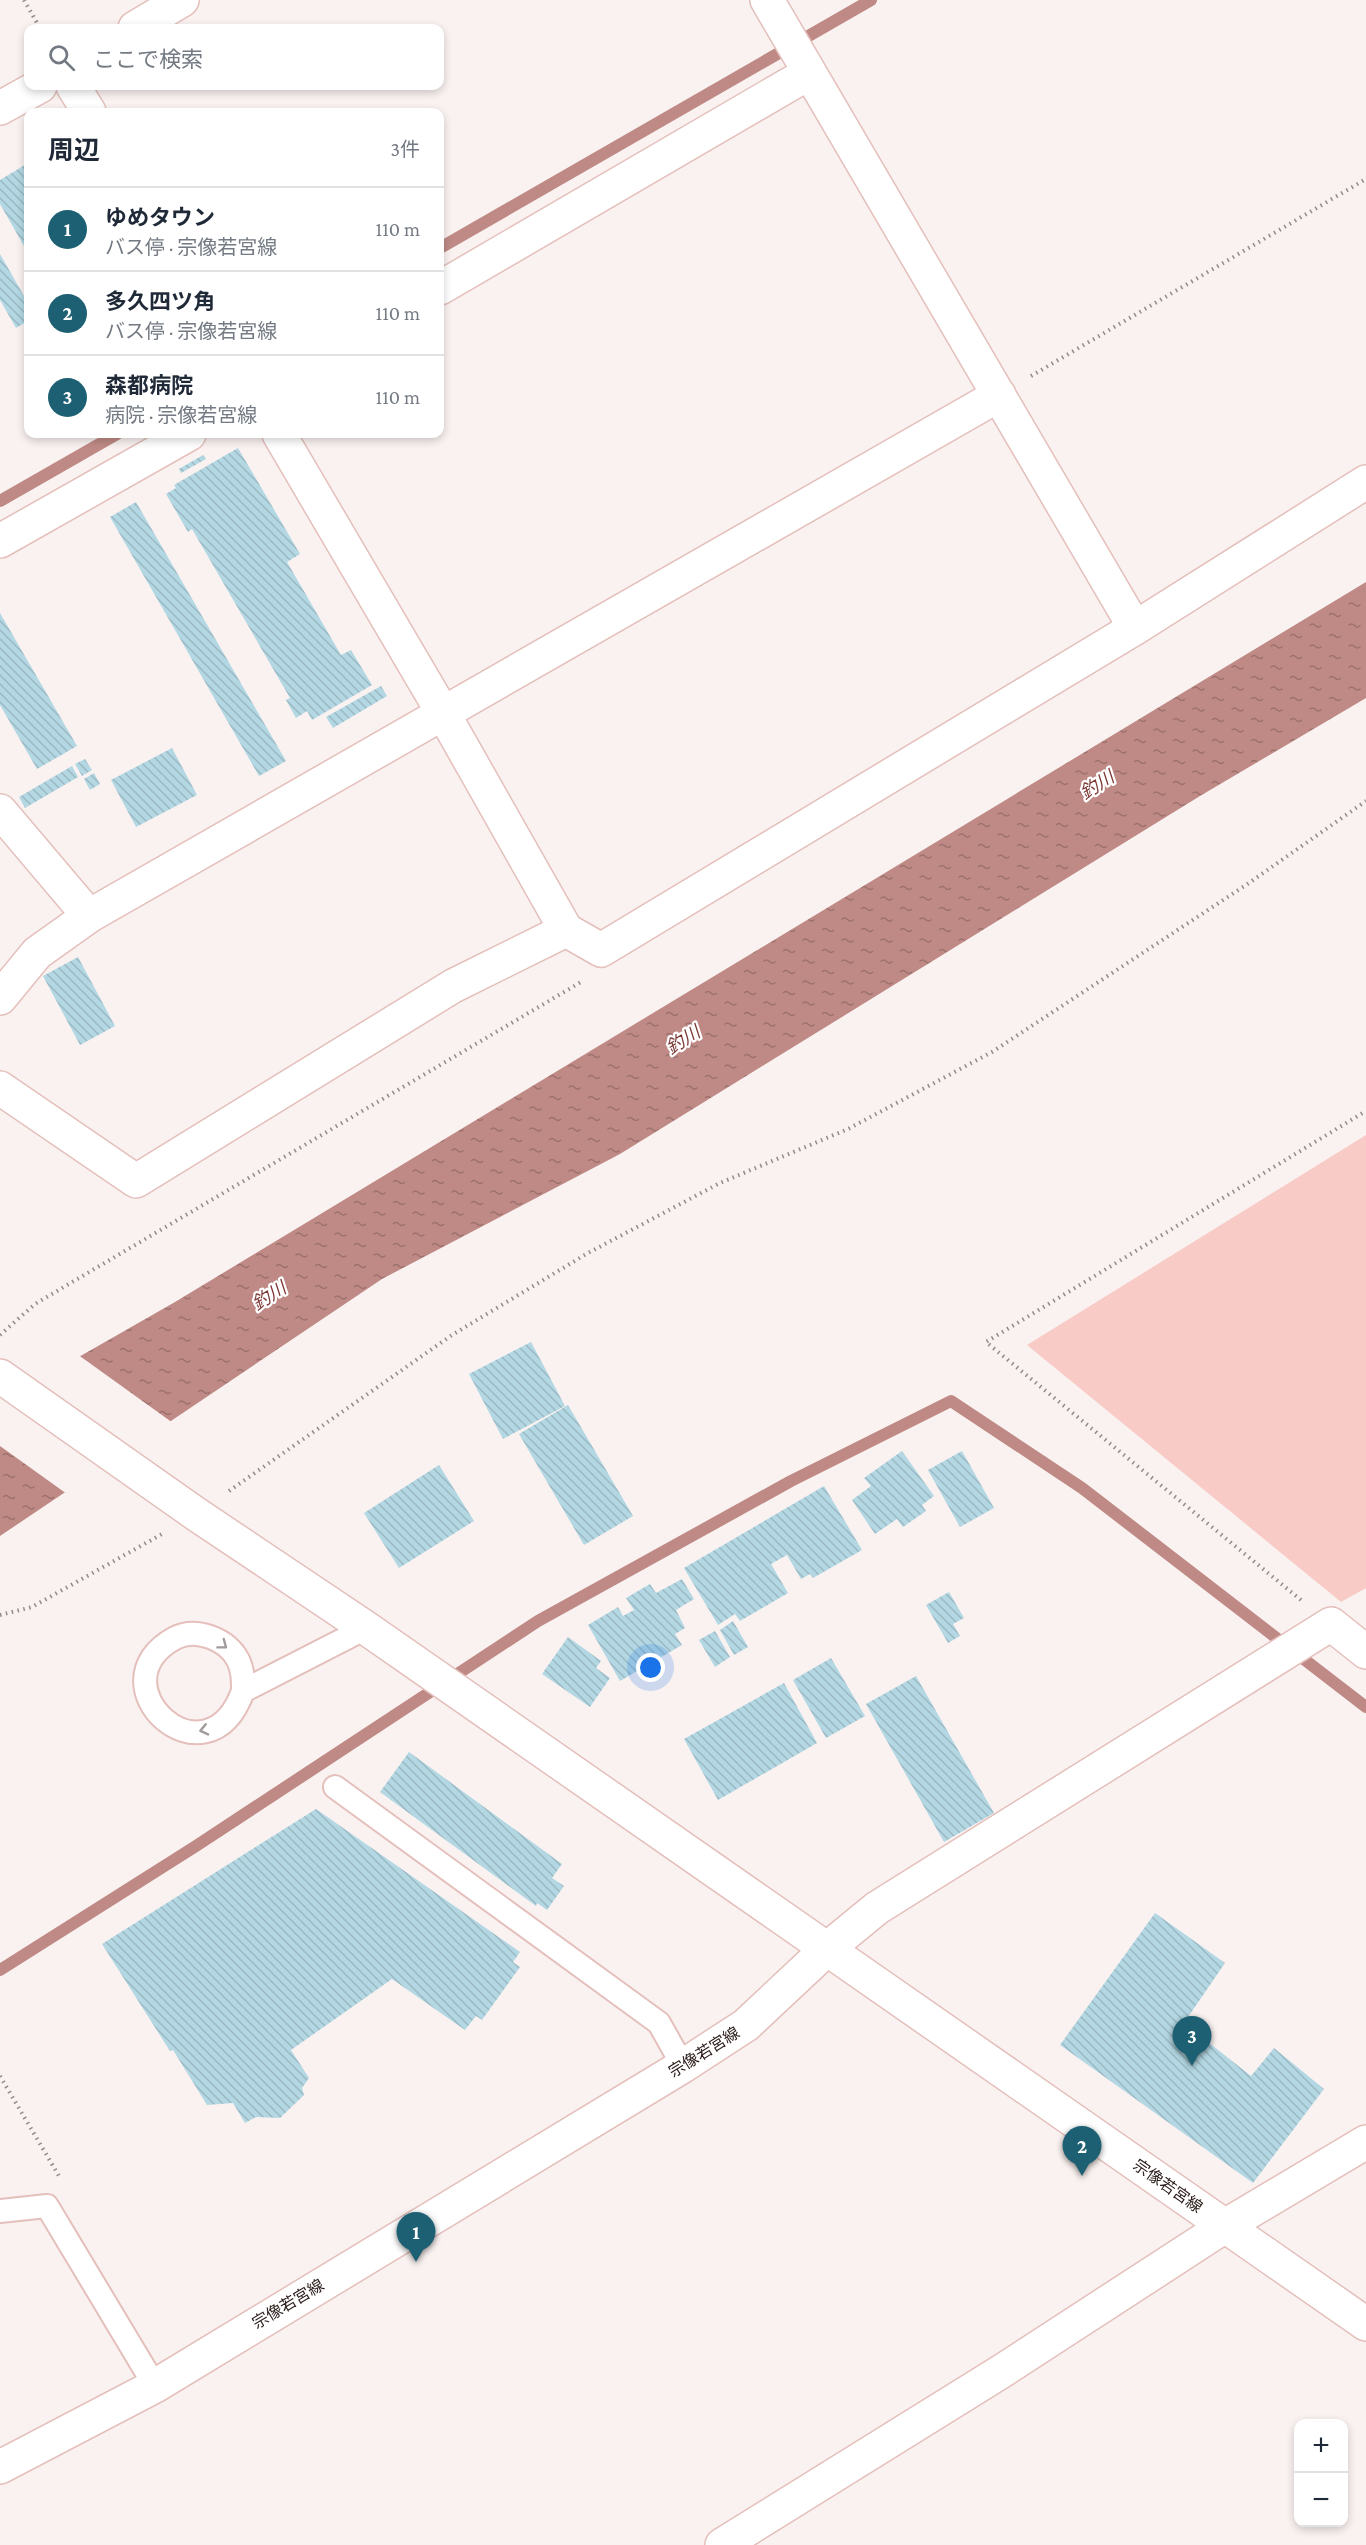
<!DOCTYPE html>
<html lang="ja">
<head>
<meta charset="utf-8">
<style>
	body { margin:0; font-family:"Crimson Pro","Noto Sans JP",serif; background:#f6f6f7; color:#1f2937 }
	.controls { position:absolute; right:18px; bottom:18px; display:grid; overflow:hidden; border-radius:12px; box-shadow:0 3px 9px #0003 }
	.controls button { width:54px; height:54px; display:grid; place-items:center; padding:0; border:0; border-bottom:2px solid #e0e1e3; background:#fff; color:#1f2937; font:30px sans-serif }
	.you { position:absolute; left:651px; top:1668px; width:21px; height:21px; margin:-15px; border:4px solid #fff; border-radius:50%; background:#1a73e8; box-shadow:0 0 0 9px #1a73e833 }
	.badge { display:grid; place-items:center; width:39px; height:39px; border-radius:50%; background:#1d6073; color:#fff; font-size:20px; font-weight:700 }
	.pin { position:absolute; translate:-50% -50px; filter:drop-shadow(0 2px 3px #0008) }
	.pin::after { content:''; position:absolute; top:32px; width:21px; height:18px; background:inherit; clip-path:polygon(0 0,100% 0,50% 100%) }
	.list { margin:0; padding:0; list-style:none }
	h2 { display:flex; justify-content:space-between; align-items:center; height:78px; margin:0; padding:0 24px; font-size:26px }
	h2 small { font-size:20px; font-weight:400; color:#747a83 }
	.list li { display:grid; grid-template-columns:39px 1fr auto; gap:18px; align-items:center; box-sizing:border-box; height:84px; padding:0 24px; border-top:2px solid #e0e1e3 }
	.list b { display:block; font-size:22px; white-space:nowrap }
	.list p { margin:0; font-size:20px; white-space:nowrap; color:#747a83 }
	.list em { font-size:20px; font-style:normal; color:#747a83 }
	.icon { flex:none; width:33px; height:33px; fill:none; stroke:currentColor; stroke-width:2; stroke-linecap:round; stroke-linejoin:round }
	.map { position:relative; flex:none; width:1366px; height:2545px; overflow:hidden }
	.search { position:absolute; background:#fff; box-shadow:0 3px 9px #0003; left:24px; top:24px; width:420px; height:66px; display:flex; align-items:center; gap:15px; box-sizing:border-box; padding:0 21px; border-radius:12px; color:#747a83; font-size:22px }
	.panel { position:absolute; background:#fff; box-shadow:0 3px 9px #0003; left:24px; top:108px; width:420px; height:330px; border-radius:12px }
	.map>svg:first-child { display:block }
</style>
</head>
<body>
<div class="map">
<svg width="1366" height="2545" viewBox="0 0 1366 2545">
	<defs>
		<pattern id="water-ripples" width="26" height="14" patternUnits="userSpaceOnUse" patternTransform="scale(1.5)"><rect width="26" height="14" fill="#bf8a85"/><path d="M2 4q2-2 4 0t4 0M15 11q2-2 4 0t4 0" fill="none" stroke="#9c706c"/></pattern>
		<pattern id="building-back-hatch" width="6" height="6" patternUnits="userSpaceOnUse" patternTransform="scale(1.5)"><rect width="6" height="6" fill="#b3d8e4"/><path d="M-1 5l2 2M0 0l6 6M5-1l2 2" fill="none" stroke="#9ab9c3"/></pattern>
	</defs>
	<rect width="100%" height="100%" fill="#faf2f1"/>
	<path fill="#f8cbc6" d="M 1366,1135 L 1366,1588 L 1341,1602 L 1027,1345 Z"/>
	<path fill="url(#water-ripples)" d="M 1366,582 L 1366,698 L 1200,796 L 620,1154 L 382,1279 L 0,1536 L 0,1402 L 175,1302 Z"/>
	<path fill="#faf2f1" d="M 77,1354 L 173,1423 L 67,1494 L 0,1446 L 0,1398 Z"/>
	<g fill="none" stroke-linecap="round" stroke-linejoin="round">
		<g stroke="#bf8a85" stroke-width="12">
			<path d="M 440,248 L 871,0"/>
			<path d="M 0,501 L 117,434"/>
			<path d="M 0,1970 L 196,1846 L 538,1621 L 791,1481 L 951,1401 L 1082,1488 L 1366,1707"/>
		</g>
	</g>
	<g fill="url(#building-back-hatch)">
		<path d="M 28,163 L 28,253 L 0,204 L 0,180 Z"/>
		<path d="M 0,254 L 28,303 L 28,321 L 16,328 L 0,300 Z"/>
		<path d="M 238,448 L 300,554 L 287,562 L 341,655 L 351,650 L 372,685 L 312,720 L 307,711 L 296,718 L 286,700 L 290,698 L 192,529 L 188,532 L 166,494 L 176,488 L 174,485 Z"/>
		<path d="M 203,455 L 206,459 L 181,473 L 179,469 Z"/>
		<path d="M 136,502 L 286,761 L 259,776 L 110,517 Z"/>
		<path d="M 0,613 L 77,746 L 37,769 L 0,705 Z"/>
		<path d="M 381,686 L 387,696 L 333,728 L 326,717 Z"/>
		<path d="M 172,748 L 197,795 L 136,827 L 111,780 Z"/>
		<path d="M 85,759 L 92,770 L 82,776 L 75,764 Z"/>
		<path d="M 72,766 L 78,777 L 25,808 L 19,797 Z"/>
		<path d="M 94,773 L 100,784 L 90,790 L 84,779 Z"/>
		<path d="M 78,957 L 115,1026 L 80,1045 L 43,976 Z"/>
		<path d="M 531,1342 L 565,1406 L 503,1439 L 469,1374 Z"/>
		<path d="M 568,1405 L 633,1516 L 584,1545 L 519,1434 Z"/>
		<path d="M 902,1451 L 934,1496 L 922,1505 L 926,1511 L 903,1527 L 897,1519 L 875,1534 L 852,1500 L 871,1486 L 864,1478 Z"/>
		<path d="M 962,1451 L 994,1508 L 960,1527 L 928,1470 Z"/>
		<path d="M 439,1465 L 474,1521 L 399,1568 L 364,1513 Z"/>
		<path d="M 824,1486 L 862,1550 L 813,1578 L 810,1574 L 801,1579 L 787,1555 L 771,1564 L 788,1593 L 740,1621 L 735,1614 L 718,1625 L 684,1568 Z"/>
		<path d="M 682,1579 L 694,1599 L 676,1610 L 685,1628 L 675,1634 L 682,1645 L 620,1681 L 588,1625 L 618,1607 L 623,1616 L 634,1610 L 626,1598 L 650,1584 L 656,1593 Z"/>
		<path d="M 949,1592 L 964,1618 L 953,1624 L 960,1636 L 948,1643 L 926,1605 Z"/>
		<path d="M 733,1621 L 748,1647 L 734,1655 L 720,1630 Z"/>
		<path d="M 715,1631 L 730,1657 L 715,1667 L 699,1640 Z"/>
		<path d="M 568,1637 L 601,1661 L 596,1668 L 610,1678 L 590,1707 L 542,1674 Z"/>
		<path d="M 831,1658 L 865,1716 L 826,1738 L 793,1680 Z"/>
		<path d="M 916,1676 L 994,1813 L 944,1842 L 866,1704 Z"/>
		<path d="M 784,1683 L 817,1743 L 718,1800 L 684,1739 Z"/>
		<path d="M 409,1752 L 562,1864 L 552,1878 L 564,1886 L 547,1910 L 537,1903 L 536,1906 L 380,1792 Z"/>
		<path d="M 316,1809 L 520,1952 L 513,1962 L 520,1967 L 482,2020 L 476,2016 L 465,2030 L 392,1979 L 291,2050 L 309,2078 L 302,2088 L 304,2095 L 280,2118 L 256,2117 L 245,2123 L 233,2103 L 207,2105 L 173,2050 L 170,2051 L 102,1944 Z"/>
		<path d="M 1155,1913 L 1225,1963 L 1184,2023 L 1251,2076 L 1274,2048 L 1324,2089 L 1253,2183 L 1060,2045 Z"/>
	</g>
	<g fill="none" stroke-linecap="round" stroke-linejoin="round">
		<g stroke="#e4bfbb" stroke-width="26">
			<g id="lane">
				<path d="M 243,1691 C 243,1680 243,1670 238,1660 C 227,1639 196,1627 175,1638 C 91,1684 207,1791 243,1691 L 366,1628"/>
				<path d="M 335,1787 L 659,2023 L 683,2066"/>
				<path d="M 0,2211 L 47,2206 L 155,2386"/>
			</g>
		</g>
		<g stroke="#e4bfbb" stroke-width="36">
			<g id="street">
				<path d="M 135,28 L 182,0"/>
				<path d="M 73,86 L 89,112"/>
				<path d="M 0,108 L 40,86"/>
				<path d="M 440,288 L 809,73"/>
				<path d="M 279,434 L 443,713 L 566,930 L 601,950 L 1135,628 L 1366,482"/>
				<path d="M 0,541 L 189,434"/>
				<path d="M 0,811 L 89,916"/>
				<path d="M 0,998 L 37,953 L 89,916 L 999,395"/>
				<path d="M 0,1088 L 136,1181 L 453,986 L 566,930"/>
				<path d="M 827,1949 L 877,1908 L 1331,1624 L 1366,1652"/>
				<path d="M 722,2545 L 1002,2371 L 1225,2226 L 1366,2142"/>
			</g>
		</g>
		<g stroke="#e4bfbb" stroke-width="36">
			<g id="secondary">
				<path d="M 767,0 L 1135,628"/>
				<path d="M 0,1376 L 196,1514 L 366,1628 L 1366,2324"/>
				<path d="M 0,2467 L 155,2386 L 683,2066 L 746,2025 L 827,1949"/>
			</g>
		</g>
		<g stroke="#948a88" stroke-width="4" stroke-dasharray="1.5 4.5" stroke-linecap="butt">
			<path d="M 24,0 L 40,28"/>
			<path d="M 1031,376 L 1366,179"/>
			<path d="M 0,1335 L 35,1304 L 581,982"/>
			<path d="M 229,1491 L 452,1335 L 588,1253 L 720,1183 L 848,1129 L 992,1052 L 1246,885 L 1366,801"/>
			<path d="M 1301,1600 L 986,1342 L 1366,1111"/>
			<path d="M 0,1615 L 32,1607 L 162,1534"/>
			<path d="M 0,2076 L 59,2176"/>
		</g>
		<use href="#lane" stroke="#fff" stroke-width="22"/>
		<use href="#street" stroke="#fff" stroke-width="33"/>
		<use href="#secondary" stroke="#fff" stroke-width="33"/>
	</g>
	<defs><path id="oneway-chevron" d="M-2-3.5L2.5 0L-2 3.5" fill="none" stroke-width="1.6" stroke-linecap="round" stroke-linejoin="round" transform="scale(1.5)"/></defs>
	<g stroke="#a09b9a">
		<use href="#oneway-chevron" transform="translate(223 1645) rotate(37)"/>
		<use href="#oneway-chevron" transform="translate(204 1730) rotate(167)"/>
	</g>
	<g text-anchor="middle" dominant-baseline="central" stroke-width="4.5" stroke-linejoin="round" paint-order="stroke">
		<g font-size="16" fill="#2d201e" stroke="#fff">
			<text transform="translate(704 2052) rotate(-32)">宗像若宮線</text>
			<text transform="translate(1168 2186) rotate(35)">宗像若宮線</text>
			<text transform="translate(288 2304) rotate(-31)">宗像若宮線</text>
		</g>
		<g font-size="18" font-style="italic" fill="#7b3733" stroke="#fff">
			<text transform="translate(1097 785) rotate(-32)">釣川</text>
			<text transform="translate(683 1040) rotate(-32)">釣川</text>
			<text transform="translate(269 1296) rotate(-32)">釣川</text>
		</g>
	</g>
</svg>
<div class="controls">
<button>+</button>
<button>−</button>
</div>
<div class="you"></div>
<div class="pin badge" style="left:416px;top:2262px">1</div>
<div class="pin badge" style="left:1082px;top:2176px">2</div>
<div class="pin badge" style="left:1192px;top:2066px">3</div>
<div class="search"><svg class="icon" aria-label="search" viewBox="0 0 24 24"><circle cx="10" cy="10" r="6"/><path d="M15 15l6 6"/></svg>ここで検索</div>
<section class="panel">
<h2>周辺<small>3件</small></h2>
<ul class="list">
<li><span class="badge">1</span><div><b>ゆめタウン</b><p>バス停 · 宗像若宮線</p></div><em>110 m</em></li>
<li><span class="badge">2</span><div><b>多久四ツ角</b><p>バス停 · 宗像若宮線</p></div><em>110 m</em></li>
<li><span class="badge">3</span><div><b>森都病院</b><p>病院 · 宗像若宮線</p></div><em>110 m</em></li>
</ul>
</section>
</div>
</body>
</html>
